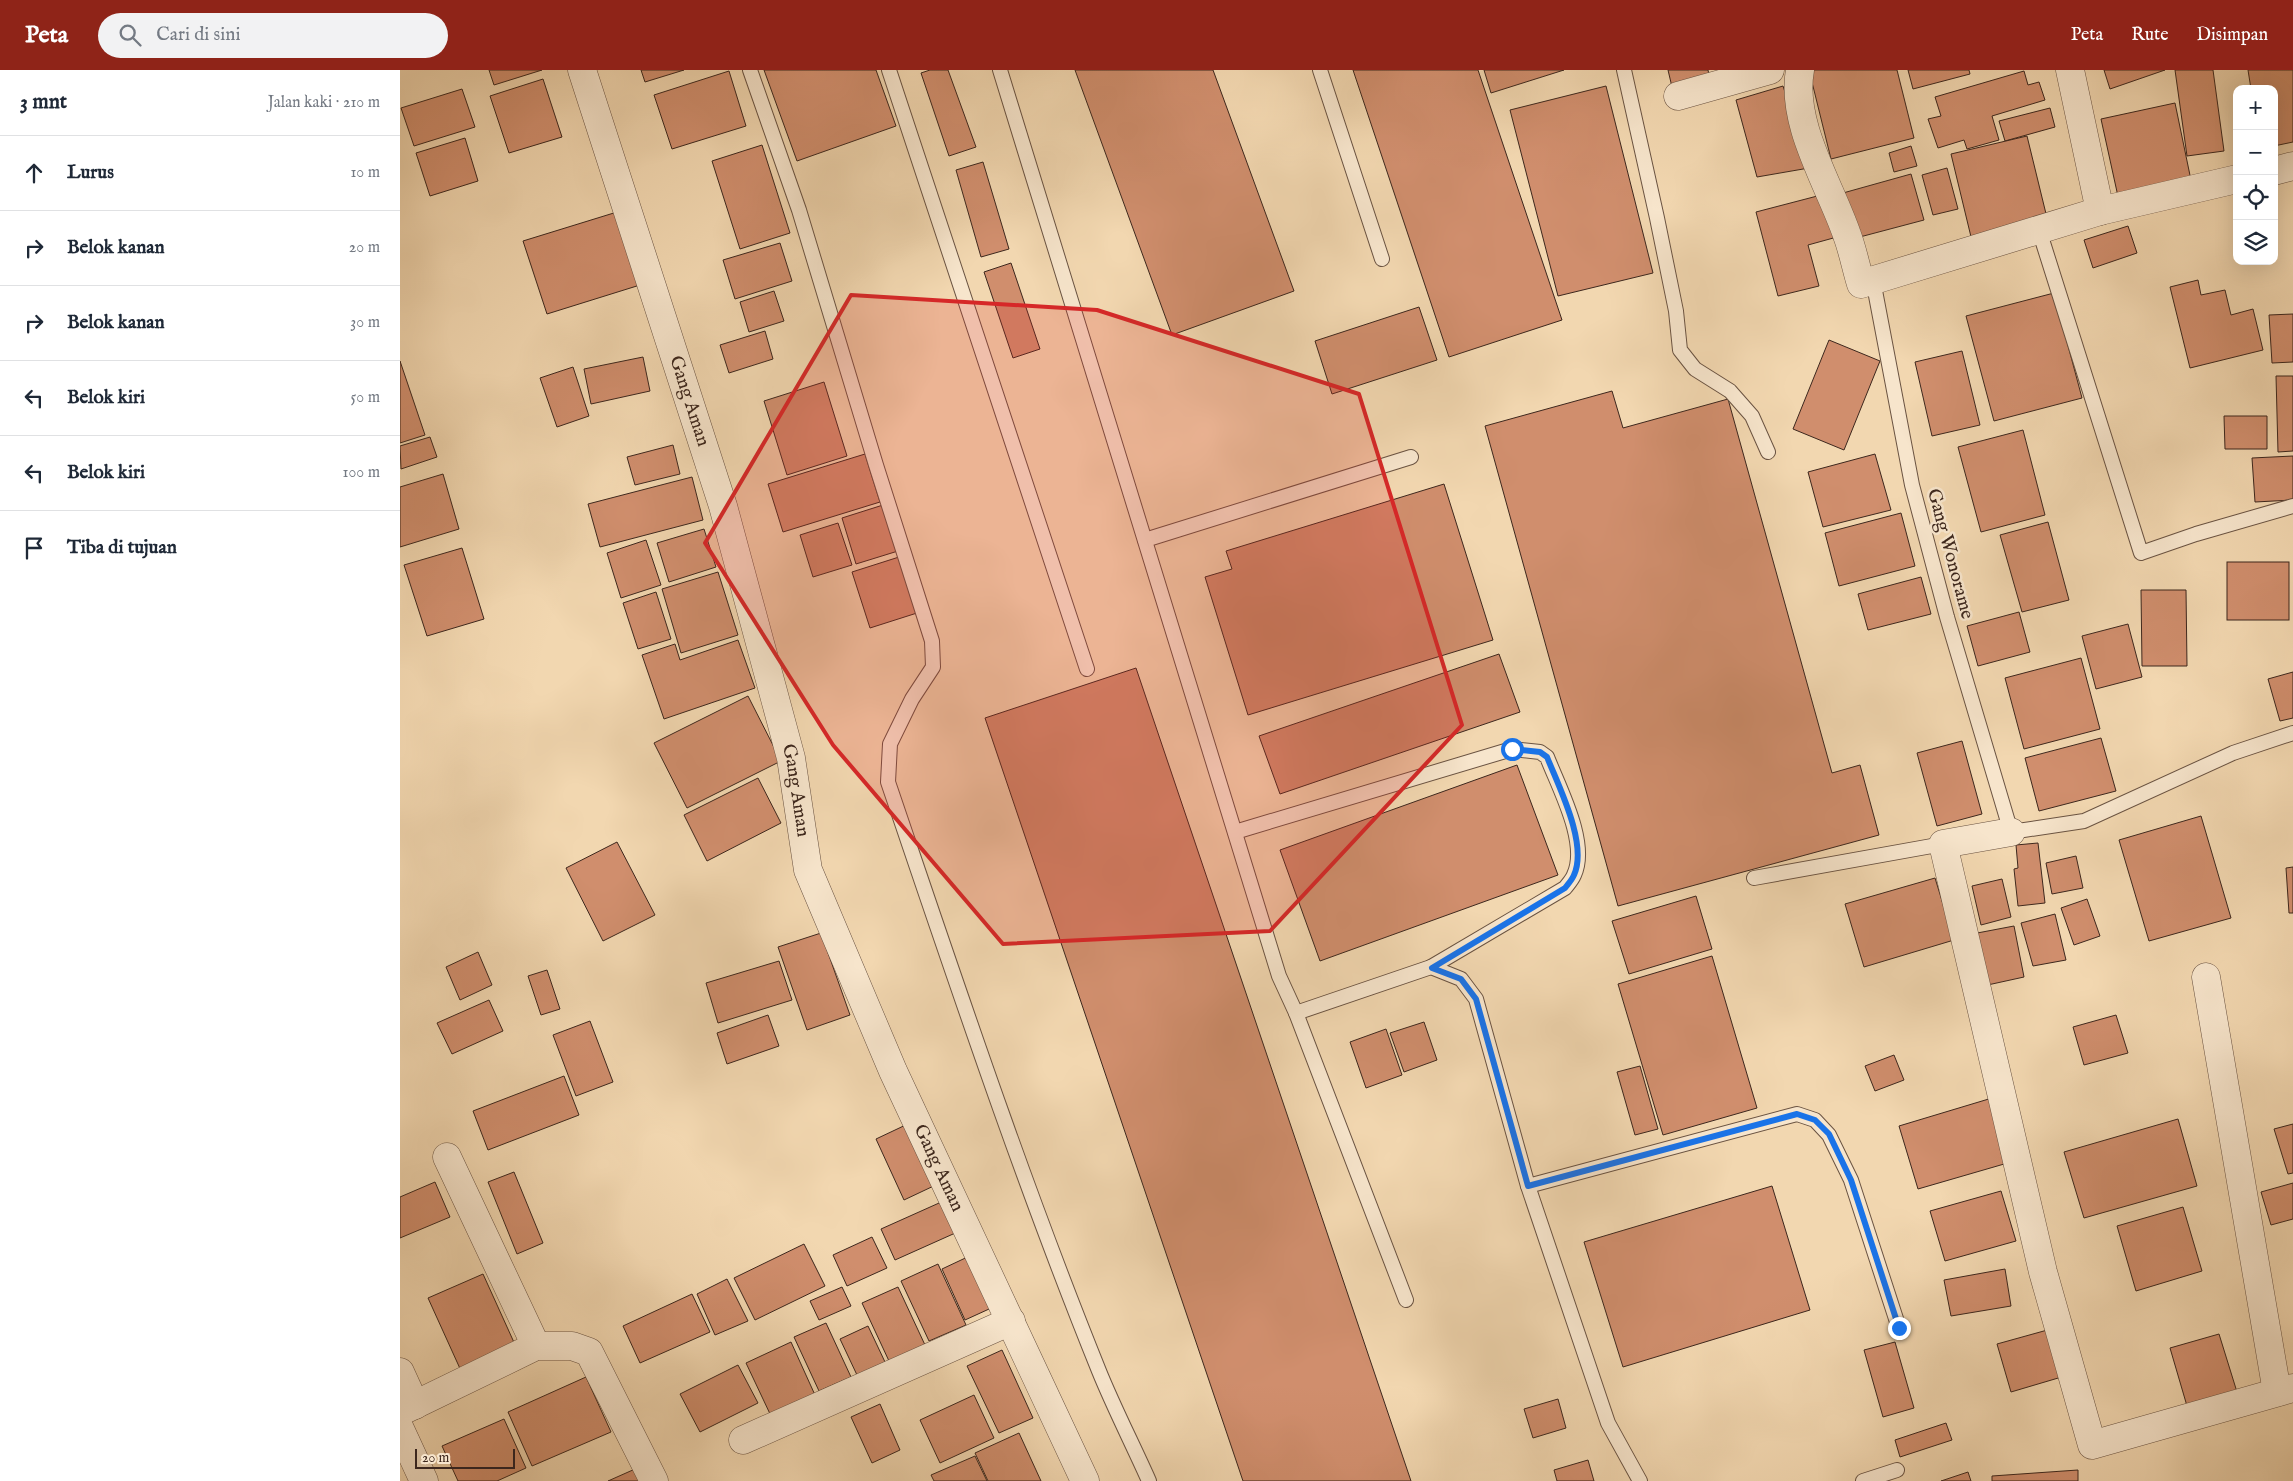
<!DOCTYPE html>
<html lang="id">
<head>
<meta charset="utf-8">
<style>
	body { margin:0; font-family:"IM FELL English",serif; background:#f2f2f3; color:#1f2937 }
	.controls { position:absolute; right:15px; top:15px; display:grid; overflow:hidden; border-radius:10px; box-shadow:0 5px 20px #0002 }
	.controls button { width:45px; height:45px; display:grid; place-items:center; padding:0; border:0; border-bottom:1px solid #e0e1e3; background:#fff; color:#1f2937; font:25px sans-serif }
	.scale { position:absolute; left:15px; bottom:12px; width:100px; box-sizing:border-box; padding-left:5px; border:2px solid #3d271d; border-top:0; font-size:14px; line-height:18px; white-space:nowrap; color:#3d271d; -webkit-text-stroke:4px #f7e5cc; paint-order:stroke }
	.stop { position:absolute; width:15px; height:15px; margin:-11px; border:4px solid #1a73e8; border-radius:50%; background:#fff }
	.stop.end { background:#1a73e8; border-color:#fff; box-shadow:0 1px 5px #0008 }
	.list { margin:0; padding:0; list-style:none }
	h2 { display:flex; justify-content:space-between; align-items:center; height:65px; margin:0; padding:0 20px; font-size:21px }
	h2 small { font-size:16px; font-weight:400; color:#747a83 }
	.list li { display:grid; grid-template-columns:32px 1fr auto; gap:15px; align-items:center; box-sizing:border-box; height:75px; padding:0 20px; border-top:1px solid #e0e1e3 }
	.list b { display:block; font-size:19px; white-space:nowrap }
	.list em { font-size:16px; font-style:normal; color:#747a83 }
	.icon { flex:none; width:28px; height:28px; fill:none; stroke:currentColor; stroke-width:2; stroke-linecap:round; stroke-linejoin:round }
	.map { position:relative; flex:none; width:1893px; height:1411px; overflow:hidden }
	header { display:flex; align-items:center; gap:30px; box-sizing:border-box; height:70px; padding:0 25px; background:#8f2418; color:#fff }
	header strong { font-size:24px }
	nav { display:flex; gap:28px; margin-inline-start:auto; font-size:18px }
	.search { width:350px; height:45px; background:#f2f2f3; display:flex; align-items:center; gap:12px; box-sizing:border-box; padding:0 18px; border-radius:28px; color:#747a83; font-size:19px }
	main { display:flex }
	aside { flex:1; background:#fff }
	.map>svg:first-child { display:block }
</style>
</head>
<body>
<header>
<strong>Peta</strong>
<div class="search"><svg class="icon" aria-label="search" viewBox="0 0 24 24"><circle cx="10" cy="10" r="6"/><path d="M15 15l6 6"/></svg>Cari di sini</div>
<nav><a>Peta</a><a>Rute</a><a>Disimpan</a></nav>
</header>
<main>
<aside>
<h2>3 mnt<small>Jalan kaki · 210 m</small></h2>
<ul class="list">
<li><svg class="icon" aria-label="ahead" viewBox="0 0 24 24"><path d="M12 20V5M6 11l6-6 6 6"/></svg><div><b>Lurus</b></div><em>10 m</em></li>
<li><svg class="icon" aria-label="right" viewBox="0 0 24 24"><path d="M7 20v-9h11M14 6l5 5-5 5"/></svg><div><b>Belok kanan</b></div><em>20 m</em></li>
<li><svg class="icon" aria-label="right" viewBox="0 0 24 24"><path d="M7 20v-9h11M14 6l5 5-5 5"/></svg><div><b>Belok kanan</b></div><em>30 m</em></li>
<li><svg class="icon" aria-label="left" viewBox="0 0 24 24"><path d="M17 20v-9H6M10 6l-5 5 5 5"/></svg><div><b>Belok kiri</b></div><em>50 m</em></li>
<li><svg class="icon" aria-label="left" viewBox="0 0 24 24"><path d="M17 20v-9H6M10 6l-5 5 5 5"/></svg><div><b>Belok kiri</b></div><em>100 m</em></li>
<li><svg class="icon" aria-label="arrive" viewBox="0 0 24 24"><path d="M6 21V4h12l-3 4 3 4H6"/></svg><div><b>Tiba di tujuan</b></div></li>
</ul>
</aside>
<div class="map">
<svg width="1893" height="1411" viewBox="0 0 1893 1411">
	<rect width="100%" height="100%" fill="#f2d7b0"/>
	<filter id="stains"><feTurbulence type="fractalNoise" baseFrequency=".004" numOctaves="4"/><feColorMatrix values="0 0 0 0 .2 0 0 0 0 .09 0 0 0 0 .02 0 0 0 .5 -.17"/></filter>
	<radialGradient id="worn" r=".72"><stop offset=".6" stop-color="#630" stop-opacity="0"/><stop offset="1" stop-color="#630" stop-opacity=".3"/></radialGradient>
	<g fill="#d08e6d" stroke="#3d271d">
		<path d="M 89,0 L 142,0 L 94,15 Z"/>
		<path d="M 241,0 L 284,0 L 245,12 Z"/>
		<path d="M 364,0 L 476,0 L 496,56 L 397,91 Z"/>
		<path d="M 530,0 L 548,0 L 576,77 L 549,86 L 521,3 Z"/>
		<path d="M 675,0 L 813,0 L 894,221 L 772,265 Z"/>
		<path d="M 953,0 L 1078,0 L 1162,250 L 1049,287 Z"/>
		<path d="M 1084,0 L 1164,0 L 1091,23 Z"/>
		<path d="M 1268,0 L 1308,0 L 1310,9 L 1272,17 Z"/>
		<path d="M 1409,0 L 1497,0 L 1514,68 L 1431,89 Z"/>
		<path d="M 1508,0 L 1569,0 L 1570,4 L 1513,19 Z"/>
		<path d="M 1704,0 L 1765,0 L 1710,19 Z"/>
		<path d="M 1775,0 L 1813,0 L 1824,81 L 1787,86 Z"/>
		<path d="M 1848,0 L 1893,0 L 1893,72 L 1874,76 L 1874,19 L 1851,19 Z"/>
		<path d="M 329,1 L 346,56 L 272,79 L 254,25 Z"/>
		<path d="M 1624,1 L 1628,15 L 1639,12 L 1645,30 L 1592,46 L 1599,70 L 1567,79 L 1564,70 L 1538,78 L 1528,49 L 1541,46 L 1535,27 Z"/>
		<path d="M 143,9 L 162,67 L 109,83 L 90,26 Z"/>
		<path d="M 1206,16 L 1253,203 L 1158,226 L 1110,40 Z"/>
		<path d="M 1383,16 L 1409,98 L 1357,107 L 1336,30 Z"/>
		<path d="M 62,19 L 75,57 L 14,76 L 1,38 Z"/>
		<path d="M 1775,33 L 1792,115 L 1719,131 L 1701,49 Z"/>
		<path d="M 1650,38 L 1655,57 L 1605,71 L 1599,51 Z"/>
		<path d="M 1627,66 L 1648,152 L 1572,171 L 1551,84 Z"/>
		<path d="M 65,68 L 78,111 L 30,126 L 16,83 Z"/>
		<path d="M 362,75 L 390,163 L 340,179 L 312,91 Z"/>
		<path d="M 1511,76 L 1517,96 L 1494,102 L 1489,83 Z"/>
		<path d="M 583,92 L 609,179 L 581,187 L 556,100 Z"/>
		<path d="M 1547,98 L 1558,139 L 1533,145 L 1522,105 Z"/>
		<path d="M 1511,104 L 1524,150 L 1456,168 L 1443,123 Z"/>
		<path d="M 1425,124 L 1437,167 L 1408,175 L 1419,216 L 1378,226 L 1356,142 Z"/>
		<path d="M 217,142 L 240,215 L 147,244 L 123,171 Z"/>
		<path d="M 1728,156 L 1737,183 L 1693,198 L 1684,170 Z"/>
		<path d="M 380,173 L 392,211 L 335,229 L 323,190 Z"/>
		<path d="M 611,193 L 640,279 L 613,288 L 584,202 Z"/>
		<path d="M 1798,210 L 1801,225 L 1825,220 L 1831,245 L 1853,239 L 1863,280 L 1790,298 L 1770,217 Z"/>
		<path d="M 374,221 L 384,251 L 349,262 L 340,232 Z"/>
		<path d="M 1654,223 L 1682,328 L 1594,351 L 1566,246 Z"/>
		<path d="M 1019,237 L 1037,290 L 932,324 L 915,271 Z"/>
		<path d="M 1893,244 L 1893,292 L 1872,293 L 1869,245 Z"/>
		<path d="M 365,261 L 373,289 L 329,303 L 320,275 Z"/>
		<path d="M 1429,270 L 1480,291 L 1444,380 L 1393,359 Z"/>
		<path d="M 1562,281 L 1580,355 L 1532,366 L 1515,292 Z"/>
		<path d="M 243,287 L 250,321 L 191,334 L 184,299 Z"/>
		<path d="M 0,291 L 25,365 L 0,373 Z"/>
		<path d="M 173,297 L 189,346 L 157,357 L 140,308 Z"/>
		<path d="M 1876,306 L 1893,306 L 1893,381 L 1878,382 Z"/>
		<path d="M 424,312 L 447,386 L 387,405 L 364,331 Z"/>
		<path d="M 1212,321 L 1223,358 L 1328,329 L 1432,703 L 1460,695 L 1479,765 L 1218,836 L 1085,356 Z"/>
		<path d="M 1824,346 L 1867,346 L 1867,379 L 1825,379 Z"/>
		<path d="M 1623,360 L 1645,445 L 1581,462 L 1558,377 Z"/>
		<path d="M 30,367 L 37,387 L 1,399 L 0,376 Z"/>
		<path d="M 273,375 L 280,404 L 235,415 L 227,387 Z"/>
		<path d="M 465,384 L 480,432 L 383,462 L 368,414 Z"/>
		<path d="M 1475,384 L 1491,440 L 1423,457 L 1408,402 Z"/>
		<path d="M 1893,386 L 1893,430 L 1855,432 L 1852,388 Z"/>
		<path d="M 43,404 L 59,459 L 0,477 L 0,417 Z"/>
		<path d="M 292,407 L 303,450 L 200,477 L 188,434 Z"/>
		<path d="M 1044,414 L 1093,570 L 848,645 L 805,507 L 832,499 L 826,481 Z"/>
		<path d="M 483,435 L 498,481 L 456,494 L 442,448 Z"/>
		<path d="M 1501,443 L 1515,496 L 1439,516 L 1425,463 Z"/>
		<path d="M 1648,452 L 1669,530 L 1622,542 L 1600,465 Z"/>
		<path d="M 438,453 L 452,495 L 413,507 L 400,465 Z"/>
		<path d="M 304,459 L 316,497 L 269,512 L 257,473 Z"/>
		<path d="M 246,470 L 261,515 L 221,528 L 207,483 Z"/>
		<path d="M 62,478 L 84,549 L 27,566 L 4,495 Z"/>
		<path d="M 499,487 L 517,543 L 470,558 L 452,502 Z"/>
		<rect x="1827" y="492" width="62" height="58"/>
		<path d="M 318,502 L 338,565 L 281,583 L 262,519 Z"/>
		<path d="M 1521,507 L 1531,544 L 1468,560 L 1458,524 Z"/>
		<path d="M 1741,520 L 1786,520 L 1787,596 L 1742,596 Z"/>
		<path d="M 256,522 L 271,569 L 238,579 L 223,533 Z"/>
		<path d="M 1619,542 L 1630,582 L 1578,596 L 1567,556 Z"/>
		<path d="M 1728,554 L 1742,607 L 1696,619 L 1682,566 Z"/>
		<path d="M 338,570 L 355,618 L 264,649 L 242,585 L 275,574 L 280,590 Z"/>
		<path d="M 1099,584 L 1120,642 L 880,724 L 859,666 Z"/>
		<path d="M 1681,588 L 1700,659 L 1624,679 L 1605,608 Z"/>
		<path d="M 736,598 L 1011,1411 L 843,1411 L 585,648 Z"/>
		<path d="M 1893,602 L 1893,648 L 1880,651 L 1868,609 Z"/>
		<path d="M 348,626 L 381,691 L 287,738 L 254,673 Z"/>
		<path d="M 1701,668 L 1716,721 L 1639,741 L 1625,688 Z"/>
		<path d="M 1562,671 L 1582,744 L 1537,756 L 1517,683 Z"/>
		<path d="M 1117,695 L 1158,805 L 920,891 L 880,780 Z"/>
		<path d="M 358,708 L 381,753 L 307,791 L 284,745 Z"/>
		<path d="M 1801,746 L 1831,848 L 1749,871 L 1719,770 Z"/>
		<path d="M 217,772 L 255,845 L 203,871 L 166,798 Z"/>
		<path d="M 1638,773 L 1645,833 L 1618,836 L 1614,799 L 1618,798 L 1616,775 Z"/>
		<path d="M 1676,786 L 1683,818 L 1652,824 L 1646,793 Z"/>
		<path d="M 1893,797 L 1893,843 L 1889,843 L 1886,798 Z"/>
		<path d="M 1535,808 L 1554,870 L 1464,897 L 1445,834 Z"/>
		<path d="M 1602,809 L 1611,847 L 1581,855 L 1572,816 Z"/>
		<path d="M 1296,826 L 1312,879 L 1229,904 L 1212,851 Z"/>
		<path d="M 1687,829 L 1700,866 L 1674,875 L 1661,838 Z"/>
		<path d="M 1655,844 L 1666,890 L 1633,896 L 1621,853 Z"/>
		<path d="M 1614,856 L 1624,907 L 1583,916 L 1572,864 Z"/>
		<path d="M 421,863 L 450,945 L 407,960 L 378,877 Z"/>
		<path d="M 78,882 L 92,915 L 60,930 L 46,897 Z"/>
		<path d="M 1312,886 L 1357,1038 L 1263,1065 L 1218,914 Z"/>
		<path d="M 379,891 L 392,930 L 318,953 L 306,913 Z"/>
		<path d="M 147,900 L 160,939 L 141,945 L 128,906 Z"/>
		<path d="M 89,930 L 103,961 L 52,984 L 37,953 Z"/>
		<path d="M 368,945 L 379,976 L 327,994 L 317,963 Z"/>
		<path d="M 1716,945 L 1728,983 L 1684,995 L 1673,957 Z"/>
		<path d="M 190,951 L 213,1012 L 176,1026 L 153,965 Z"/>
		<path d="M 1024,952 L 1037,990 L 1004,1002 L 990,963 Z"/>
		<path d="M 986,959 L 1002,1005 L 966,1018 L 950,972 Z"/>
		<path d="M 1494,985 L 1504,1010 L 1475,1021 L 1465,996 Z"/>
		<path d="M 1240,996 L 1258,1059 L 1235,1065 L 1217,1002 Z"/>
		<path d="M 164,1006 L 179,1045 L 88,1080 L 73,1041 Z"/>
		<path d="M 1592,1028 L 1611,1092 L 1518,1119 L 1499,1056 Z"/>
		<path d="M 1778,1049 L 1797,1116 L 1684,1148 L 1664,1082 Z"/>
		<path d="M 512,1052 L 540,1113 L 504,1130 L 476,1069 Z"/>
		<path d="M 1893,1054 L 1893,1103 L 1888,1104 L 1874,1059 Z"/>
		<path d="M 114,1102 L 143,1173 L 117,1184 L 88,1112 Z"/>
		<path d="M 35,1112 L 50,1147 L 0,1168 L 0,1127 Z"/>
		<path d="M 1893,1113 L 1893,1149 L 1871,1155 L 1861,1122 Z"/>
		<path d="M 1372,1116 L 1410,1240 L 1223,1297 L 1184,1172 Z"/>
		<path d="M 1601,1121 L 1616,1171 L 1545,1191 L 1530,1141 Z"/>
		<path d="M 548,1129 L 562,1160 L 495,1190 L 481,1159 Z"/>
		<path d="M 1783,1137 L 1802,1201 L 1736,1221 L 1717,1156 Z"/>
		<path d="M 472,1167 L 487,1198 L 447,1216 L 433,1185 Z"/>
		<path d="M 404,1174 L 425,1216 L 355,1250 L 334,1208 Z"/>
		<path d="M 576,1183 L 600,1234 L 565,1250 L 542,1199 Z"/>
		<path d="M 538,1194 L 566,1255 L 529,1271 L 501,1211 Z"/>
		<path d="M 1605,1199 L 1611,1236 L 1551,1246 L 1544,1210 Z"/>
		<path d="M 83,1204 L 117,1279 L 62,1303 L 28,1228 Z"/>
		<path d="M 327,1209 L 348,1251 L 315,1265 L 297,1224 Z"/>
		<path d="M 442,1217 L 451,1236 L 419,1250 L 410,1231 Z"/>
		<path d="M 498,1217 L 525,1275 L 489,1291 L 462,1233 Z"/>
		<path d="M 292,1224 L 310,1262 L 240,1293 L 223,1256 Z"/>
		<path d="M 426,1253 L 451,1307 L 419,1321 L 394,1267 Z"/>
		<path d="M 468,1256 L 485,1292 L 457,1305 L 440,1269 Z"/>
		<path d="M 1651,1259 L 1665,1306 L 1611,1322 L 1597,1274 Z"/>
		<path d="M 1819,1264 L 1837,1322 L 1787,1336 L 1770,1278 Z"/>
		<path d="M 391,1272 L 415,1325 L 371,1346 L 346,1293 Z"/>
		<path d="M 1495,1272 L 1514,1338 L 1483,1347 L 1464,1280 Z"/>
		<path d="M 602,1280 L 633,1348 L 599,1363 L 567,1296 Z"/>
		<path d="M 338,1295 L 358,1333 L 300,1362 L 280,1324 Z"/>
		<path d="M 186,1307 L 211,1362 L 132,1396 L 108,1342 Z"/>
		<path d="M 574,1325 L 594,1368 L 540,1393 L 520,1350 Z"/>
		<path d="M 1158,1329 L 1166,1358 L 1133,1368 L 1124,1339 Z"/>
		<path d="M 480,1334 L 500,1380 L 472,1393 L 451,1347 Z"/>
		<path d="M 104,1349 L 126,1398 L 97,1411 L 58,1411 L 42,1376 Z"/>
		<path d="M 1546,1353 L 1552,1370 L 1500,1387 L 1495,1370 Z"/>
		<path d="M 619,1363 L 641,1411 L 588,1411 L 575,1383 Z"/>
		<path d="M 575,1386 L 587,1411 L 534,1411 L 531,1405 Z"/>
		<path d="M 1188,1390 L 1194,1411 L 1157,1411 L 1154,1400 Z"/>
		<path d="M 235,1399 L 240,1411 L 208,1411 Z"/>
		<path d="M 1678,1400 L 1678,1411 L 1592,1411 L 1592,1406 Z"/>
		<path d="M 1568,1402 L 1571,1411 L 1541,1411 Z"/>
	</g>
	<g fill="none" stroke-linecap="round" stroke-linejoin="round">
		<g stroke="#6a5342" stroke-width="16">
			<g id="lane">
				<path d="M 350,0 L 399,140 L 476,395 L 532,571 L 533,597 L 512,629 L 490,674 L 488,712 C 555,909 621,1108 699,1301 C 714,1338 733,1375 749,1411"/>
				<path d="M 489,0 L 687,599"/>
				<path d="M 600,0 L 879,906 L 896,943 L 1031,897 L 1061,909 L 1076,929 L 1128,1116 L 1208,1353 L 1240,1411"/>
				<path d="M 920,0 L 982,189"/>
				<path d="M 1224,0 L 1257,148 L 1276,241 L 1280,280 L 1295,299 L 1330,321 L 1352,346 L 1368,382"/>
				<path d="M 1639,160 L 1741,483 L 1796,464 L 1893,436"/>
				<path d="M 1473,210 L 1512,415 L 1547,547 L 1611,762 L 1684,751 L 1833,683 L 1893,663"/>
				<path d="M 745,470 L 1011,387"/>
				<path d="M 835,762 L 1112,679 L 1140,682 L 1147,687 C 1159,718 1189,773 1174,805 C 1172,810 1168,814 1165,818 L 1031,897"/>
				<path d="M 1354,808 L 1543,774"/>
				<path d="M 896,943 L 1006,1230"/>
				<path d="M 1128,1116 L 1397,1044 L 1415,1050 L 1429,1065 L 1451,1110 L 1499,1258"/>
				<path d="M 1463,1411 L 1497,1400"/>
			</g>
		</g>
		<g stroke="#6a5342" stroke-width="29">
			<g id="street">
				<path id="s1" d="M 182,0 L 323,436 L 391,688 L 408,800 L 493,1001 L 685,1411"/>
				<path d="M 1400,0 C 1390,54 1430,115 1447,165 C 1453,181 1456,198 1461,214 L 1700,141 L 1837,109"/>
				<path d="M 1670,0 L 1700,141"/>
				<path d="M 1278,26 L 1370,0"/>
				<path d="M 1874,101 L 1893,96"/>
				<path d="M 1611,762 L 1543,774 L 1643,1202 L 1692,1375 L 1893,1318"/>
				<path d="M 1806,907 L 1877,1322"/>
				<path d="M 47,1087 L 136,1276"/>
				<path d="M 0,1302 L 15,1335"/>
				<path d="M 0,1342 L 136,1276 L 172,1276 L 189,1282 L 254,1411"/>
				<path d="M 0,1359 L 24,1411"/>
				<path d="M 343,1370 L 611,1251"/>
			</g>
		</g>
		<use href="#lane" stroke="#f7e5cc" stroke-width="14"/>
		<use href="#street" stroke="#f7e5cc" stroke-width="28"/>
	</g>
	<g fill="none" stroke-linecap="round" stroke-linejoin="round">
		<path stroke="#1a73e8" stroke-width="6" d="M 1112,679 L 1140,682 L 1147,687 C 1159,717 1188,774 1174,805 C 1172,810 1168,814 1165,818 L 1032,898 L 1061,909 L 1076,929 L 1128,1116 L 1397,1044 L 1415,1050 L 1429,1064 L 1451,1110 L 1499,1258"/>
	</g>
	<path fill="#d62828" fill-opacity="0.2" stroke="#d62828" stroke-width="4" stroke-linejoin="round" d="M 451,225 L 697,240 L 959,324 L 1062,655 L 870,861 L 603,874 L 433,675 L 305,473 Z"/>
	<g text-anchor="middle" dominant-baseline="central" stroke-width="5" stroke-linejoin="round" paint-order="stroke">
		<g font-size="19" fill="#3d271d" stroke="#f7e5cc">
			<text stroke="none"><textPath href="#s1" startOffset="348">Gang Aman</textPath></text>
			<text transform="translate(1550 484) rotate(75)">Gang Wonorame</text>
			<text stroke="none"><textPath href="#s1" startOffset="752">Gang Aman</textPath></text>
			<text stroke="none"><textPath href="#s1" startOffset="1158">Gang Aman</textPath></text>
		</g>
	</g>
	<rect width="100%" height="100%" filter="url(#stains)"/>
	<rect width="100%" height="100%" fill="url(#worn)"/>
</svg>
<div class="controls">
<button>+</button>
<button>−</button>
<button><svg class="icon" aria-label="locate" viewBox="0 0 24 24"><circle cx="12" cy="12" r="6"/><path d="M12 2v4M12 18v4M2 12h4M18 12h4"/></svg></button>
<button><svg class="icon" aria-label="layers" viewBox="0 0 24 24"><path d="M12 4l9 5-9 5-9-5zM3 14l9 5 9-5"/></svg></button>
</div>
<div class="scale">20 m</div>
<div class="stop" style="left:1112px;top:679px"></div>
<div class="stop end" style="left:1499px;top:1258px"></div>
</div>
</main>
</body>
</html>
